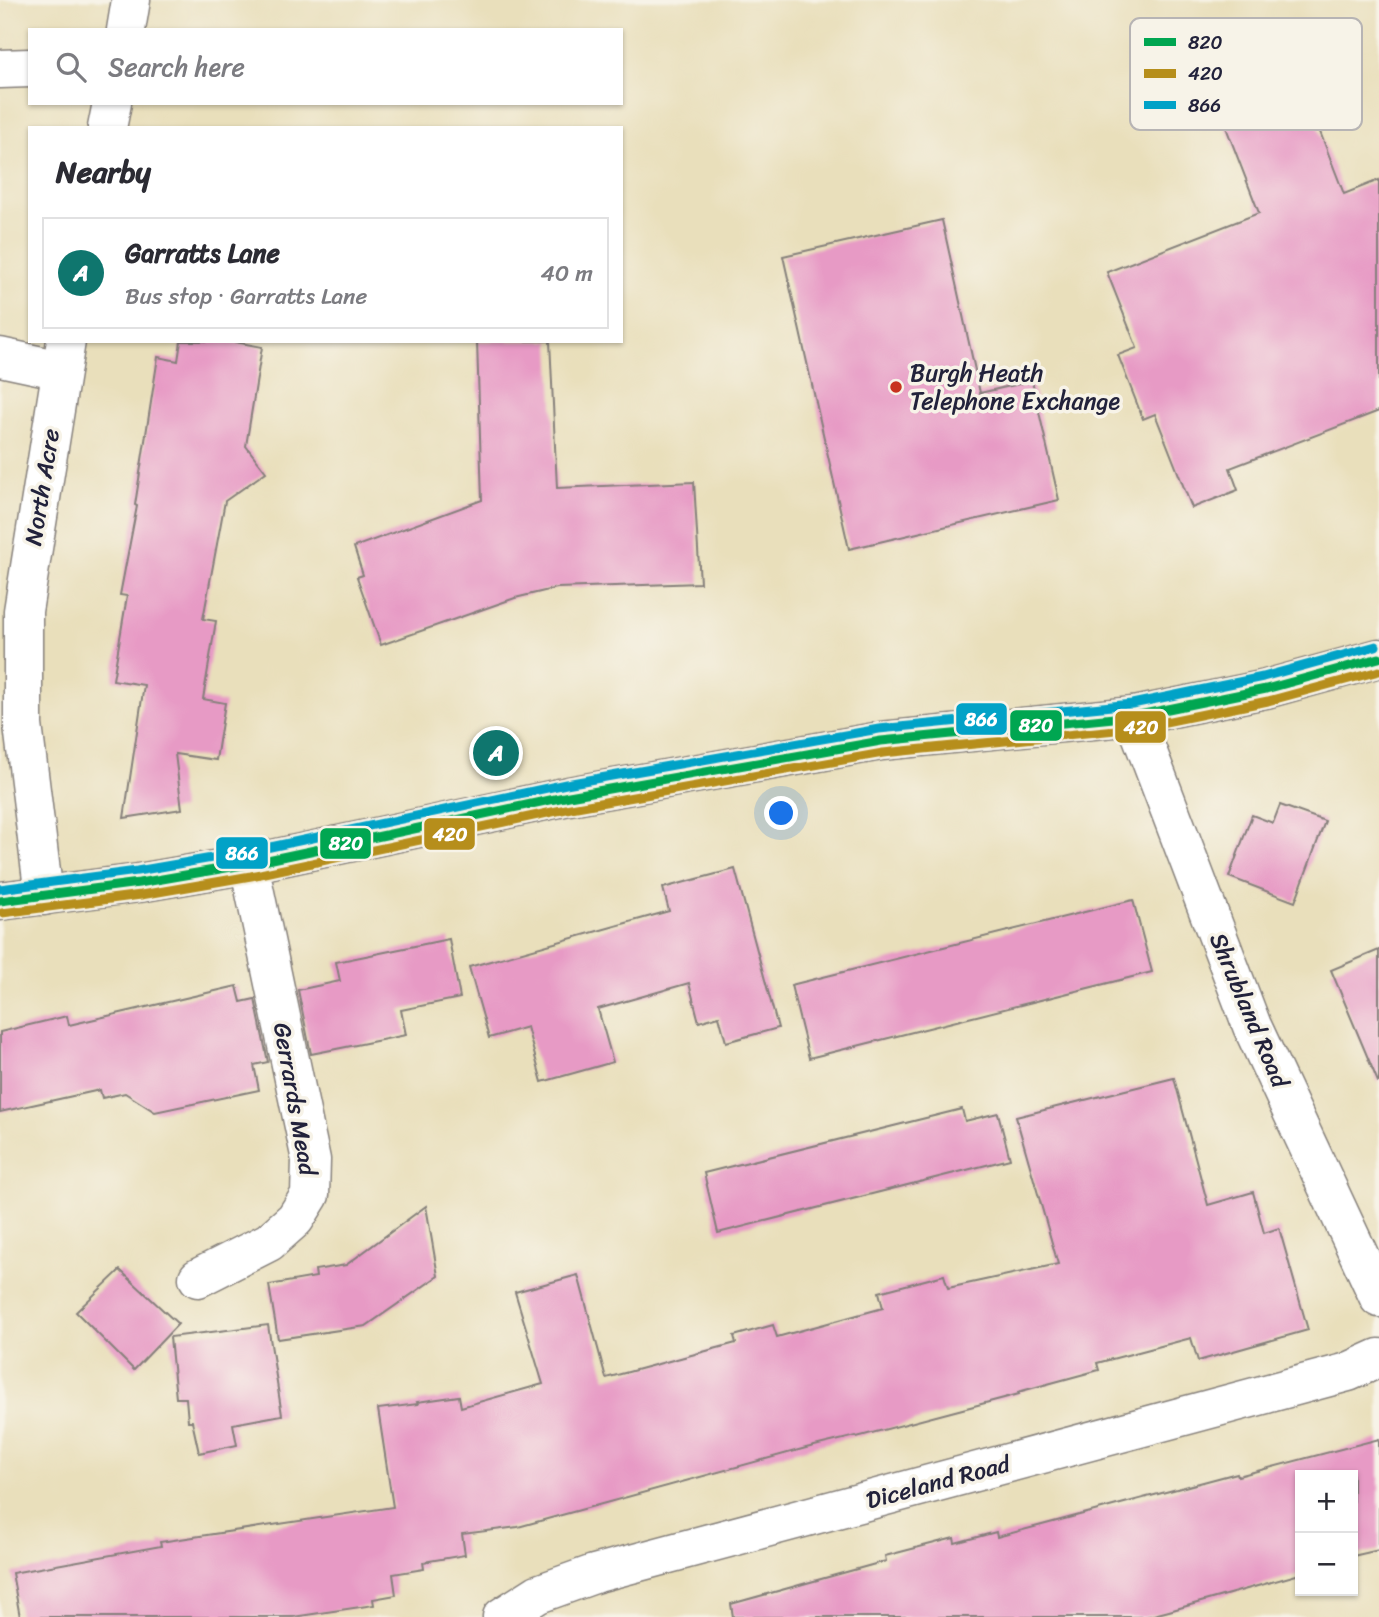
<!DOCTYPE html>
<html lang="en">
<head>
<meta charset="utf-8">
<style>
	body { margin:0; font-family:Sriracha,sans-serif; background:#f7f7f7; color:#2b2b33 }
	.controls { position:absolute; right:21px; bottom:21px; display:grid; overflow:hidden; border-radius:0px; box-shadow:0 2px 5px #0004 }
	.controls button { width:63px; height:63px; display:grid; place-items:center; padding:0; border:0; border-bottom:2px solid #e1e1e2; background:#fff; color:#2b2b33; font:35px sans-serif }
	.you { position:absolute; left:782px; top:814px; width:24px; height:24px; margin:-18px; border:5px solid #fff; border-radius:50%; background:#1a73e8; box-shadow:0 0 0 10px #1a73e833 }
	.badge { display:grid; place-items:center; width:46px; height:46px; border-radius:50%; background:#0f766e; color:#fff; font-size:23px; font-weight:700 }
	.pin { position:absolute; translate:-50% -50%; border:4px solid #fff; box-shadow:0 2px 7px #0006 }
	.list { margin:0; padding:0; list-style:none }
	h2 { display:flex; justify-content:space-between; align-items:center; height:91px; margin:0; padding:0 28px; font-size:30px }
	h2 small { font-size:23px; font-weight:400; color:#7c7c81 }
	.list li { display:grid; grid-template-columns:46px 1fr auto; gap:21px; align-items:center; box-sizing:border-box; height:112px; margin:0 14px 14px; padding:0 14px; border:2px solid #e1e1e2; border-radius:0px }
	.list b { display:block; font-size:26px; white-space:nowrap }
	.list p { margin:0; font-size:23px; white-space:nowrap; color:#7c7c81 }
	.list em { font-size:23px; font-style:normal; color:#7c7c81 }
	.icon { flex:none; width:38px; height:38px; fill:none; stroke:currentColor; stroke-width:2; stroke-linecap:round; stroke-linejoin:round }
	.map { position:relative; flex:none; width:1379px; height:1617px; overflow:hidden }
	.search { position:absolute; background:#fff; box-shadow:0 2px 5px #0004; left:28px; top:28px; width:595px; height:77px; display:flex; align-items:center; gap:18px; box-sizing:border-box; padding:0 24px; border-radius:0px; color:#7c7c81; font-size:26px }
	.panel { position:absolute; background:#fff; box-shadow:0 2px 5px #0004; left:28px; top:126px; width:595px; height:217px; border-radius:0px }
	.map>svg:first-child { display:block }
</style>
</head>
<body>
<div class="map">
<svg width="1379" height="1617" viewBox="0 0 1379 1617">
	<rect width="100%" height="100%" fill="#f7f3e8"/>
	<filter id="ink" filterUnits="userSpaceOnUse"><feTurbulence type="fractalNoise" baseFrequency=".0143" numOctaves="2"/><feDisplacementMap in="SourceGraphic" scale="14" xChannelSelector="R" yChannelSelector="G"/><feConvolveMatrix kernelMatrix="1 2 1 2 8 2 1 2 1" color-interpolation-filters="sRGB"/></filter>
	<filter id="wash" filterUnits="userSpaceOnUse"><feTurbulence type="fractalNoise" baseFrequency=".00686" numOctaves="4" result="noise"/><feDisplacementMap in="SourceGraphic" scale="28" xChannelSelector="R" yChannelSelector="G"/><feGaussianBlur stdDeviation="1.57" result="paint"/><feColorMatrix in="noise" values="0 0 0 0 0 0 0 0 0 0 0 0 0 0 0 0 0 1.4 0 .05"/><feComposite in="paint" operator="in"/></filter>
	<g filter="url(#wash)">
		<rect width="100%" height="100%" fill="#e9dfbb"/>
		<g id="blocks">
			<g fill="#e79ac5">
				<path d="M 1261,21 L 1279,68 L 1293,62 L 1344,194 L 1379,180 L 1379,411 L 1230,468 L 1238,490 L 1192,508 L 1155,414 L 1143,419 L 1118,355 L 1137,348 L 1107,272 L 1259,213 L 1212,91 L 1181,103 L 1164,58 Z"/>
				<path d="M 942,220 L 980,393 L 1032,381 L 1059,500 L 849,549 L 783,256 Z"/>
				<path d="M 181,341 L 230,341 L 262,347 L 246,446 L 266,472 L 225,501 L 203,619 L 216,621 L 203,699 L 225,703 L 216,760 L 175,754 L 182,809 L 124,818 L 144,685 L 113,680 L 127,596 L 120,595 L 137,506 L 135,505 L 158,357 L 178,361 Z"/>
				<path d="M 477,341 L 550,341 L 557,488 L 694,482 L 700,583 L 557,588 L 515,598 L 381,645 L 357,577 L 363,575 L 354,547 L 482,500 Z"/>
				<path d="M 1280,805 L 1325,821 L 1295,902 L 1229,877 L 1252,815 L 1273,823 Z"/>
				<path d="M 735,869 L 778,1028 L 726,1042 L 719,1016 L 699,1022 L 689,983 L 598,1009 L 613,1062 L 542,1082 L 527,1027 L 489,1038 L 469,967 L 669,911 L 663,888 Z"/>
				<path d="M 1133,900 L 1152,972 L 809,1058 L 791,985 Z"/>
				<path d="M 449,939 L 460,998 L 401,1010 L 406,1035 L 311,1054 L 298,990 L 340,981 L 336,962 Z"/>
				<path d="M 1379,950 L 1379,1082 L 1378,1082 L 1331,970 Z"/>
				<path d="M 237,986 L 241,1002 L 255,999 L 268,1062 L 254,1065 L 259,1090 L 155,1112 L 125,1093 L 102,1098 L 100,1090 L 0,1112 L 0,1032 L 67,1016 L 69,1025 Z"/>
				<path d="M 1174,1078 L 1208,1205 L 1253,1192 L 1264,1233 L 1279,1228 L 1308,1330 L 1198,1361 L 1191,1338 L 1097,1363 L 1099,1370 L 1018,1392 L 1019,1394 L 857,1437 L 856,1436 L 806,1448 L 518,1527 L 462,1534 L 465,1555 L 423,1562 L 424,1569 L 393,1574 L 396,1595 L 373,1599 L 374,1605 L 293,1617 L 20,1617 L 12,1573 L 161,1546 L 160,1542 L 393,1507 L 378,1409 L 418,1404 L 417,1402 L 459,1396 L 461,1407 L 543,1384 L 515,1292 L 578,1275 L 606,1378 L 736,1343 L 734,1336 L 773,1325 L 777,1337 L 883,1308 L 879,1292 L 944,1275 L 948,1288 L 1058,1264 L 1016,1117 Z"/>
				<path d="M 962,1109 L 965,1121 L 998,1113 L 1010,1159 L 718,1233 L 704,1173 Z"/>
				<path d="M 426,1206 L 438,1276 L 366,1326 L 278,1339 L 269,1285 L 316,1277 L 315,1270 L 346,1265 Z"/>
				<path d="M 120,1270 L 178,1324 L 134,1370 L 76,1312 Z"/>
				<path d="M 268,1325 L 282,1415 L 233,1424 L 237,1445 L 199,1453 L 192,1421 L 188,1421 L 186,1398 L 176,1398 L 170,1337 Z"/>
				<path d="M 1379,1439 L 1379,1550 L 1353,1556 L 1353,1475 L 1300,1475 L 1300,1574 L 1169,1611 L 1146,1617 L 733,1617 L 731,1604 L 886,1561 L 885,1556 L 954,1538 L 955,1543 L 996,1532 L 997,1537 L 1237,1473 L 1238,1476 Z"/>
			</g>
		</g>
	</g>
	<g filter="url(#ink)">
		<use href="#blocks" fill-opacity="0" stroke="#86807b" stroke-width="2"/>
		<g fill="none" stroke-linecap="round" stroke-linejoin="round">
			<g stroke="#86807b" stroke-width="41">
				<g id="minor">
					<path d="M 126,30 L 131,0"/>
					<path d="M 0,69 L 30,68"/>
					<path d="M 107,128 L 112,103"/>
					<path d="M 0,357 L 61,370"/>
					<path d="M 1134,716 L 1252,1026 L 1379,1298"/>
					<path d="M 44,896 L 23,725 L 23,611 L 66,341"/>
					<path d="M 0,901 L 139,883 L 249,864 L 569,796 L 881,741 L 1134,716 L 1266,689 L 1379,658"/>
					<path d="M 198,1278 L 269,1242 L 295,1219 L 310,1195 L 311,1160 L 249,864"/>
					<path d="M 502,1617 L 538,1594 L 594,1574 L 1348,1372 L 1379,1358"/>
				</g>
			</g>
			<use href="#minor" stroke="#fff" stroke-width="38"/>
			<g stroke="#f7f3e8" stroke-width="14">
				<path id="bus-1" d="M 0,901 L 139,883 L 249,864 L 569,796 L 881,741 L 1134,716 L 1266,689 L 1379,658"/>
			</g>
			<g stroke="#f7f3e8" stroke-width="14">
				<path id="bus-2" d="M 2,913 L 141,895 L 251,876 L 571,808 L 883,753 L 1136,728 L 1268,701 L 1379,671"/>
			</g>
			<g stroke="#f7f3e8" stroke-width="14">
				<path id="bus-3" d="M 0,889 L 137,871 L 247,852 L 566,784 L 879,729 L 1132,704 L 1263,677 L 1376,646"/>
			</g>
			<use href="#bus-1" stroke="#00a651" stroke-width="9"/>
			<use href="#bus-2" stroke="#b68e1b" stroke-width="9"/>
			<use href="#bus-3" stroke="#02a2c7" stroke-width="9"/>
		</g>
	</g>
	<circle fill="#c8321e" stroke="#f7f3e8" stroke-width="2.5" cx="896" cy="387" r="7"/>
	<g text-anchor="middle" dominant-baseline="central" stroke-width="7" stroke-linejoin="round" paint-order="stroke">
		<g font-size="24" fill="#22223b" stroke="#f7f3e8" text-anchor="start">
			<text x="910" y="373">Burgh Heath<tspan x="910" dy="28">Telephone Exchange</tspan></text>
		</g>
		<g font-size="24" fill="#22223b" stroke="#f7f3e8">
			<text transform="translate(42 487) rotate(-81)">North Acre</text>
			<text transform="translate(1249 1010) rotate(67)">Shrubland Road</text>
			<text transform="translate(295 1099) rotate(80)">Gerrards Mead</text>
			<text transform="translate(938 1482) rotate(-15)">Diceland Road</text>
		</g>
	</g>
	<rect x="1130" y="18" width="232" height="112" rx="10" fill="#f7f3e8" stroke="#b7b4b4" stroke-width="2"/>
	<rect x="1144" y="38" width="32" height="8" fill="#00a651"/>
	<rect x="1144" y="69" width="32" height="9" fill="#b68e1b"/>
	<rect x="1144" y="101" width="32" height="8" fill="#02a2c7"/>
	<g font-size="19" fill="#22223b">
		<text x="1188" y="49">820</text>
		<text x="1188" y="80">420</text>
		<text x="1188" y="112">866</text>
	</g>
	<g stroke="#f7f3e8" stroke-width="2.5">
		<rect x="955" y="702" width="53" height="34" rx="7" fill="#02a2c7"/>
		<rect x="1009" y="709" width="54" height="33" rx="7" fill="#00a651"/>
		<rect x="1114" y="710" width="53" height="34" rx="7" fill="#b68e1b"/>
		<rect x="423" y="817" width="53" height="34" rx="7" fill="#b68e1b"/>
		<rect x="319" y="827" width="53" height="33" rx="7" fill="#00a651"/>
		<rect x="215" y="836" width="54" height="34" rx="7" fill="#02a2c7"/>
	</g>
	<g font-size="19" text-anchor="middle" font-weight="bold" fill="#fff">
		<text x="981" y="726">866</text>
		<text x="1036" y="732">820</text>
		<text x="1141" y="734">420</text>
		<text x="450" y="841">420</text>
		<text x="346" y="850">820</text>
		<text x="242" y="860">866</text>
	</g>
</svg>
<div class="controls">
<button>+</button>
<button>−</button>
</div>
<div class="you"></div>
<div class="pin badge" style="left:496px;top:753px">A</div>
<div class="search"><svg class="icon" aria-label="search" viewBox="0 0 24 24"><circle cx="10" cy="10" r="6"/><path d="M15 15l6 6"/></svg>Search here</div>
<section class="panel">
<h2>Nearby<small></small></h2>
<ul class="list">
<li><span class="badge">A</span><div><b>Garratts Lane</b><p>Bus stop · Garratts Lane</p></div><em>40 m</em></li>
</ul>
</section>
</div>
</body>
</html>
